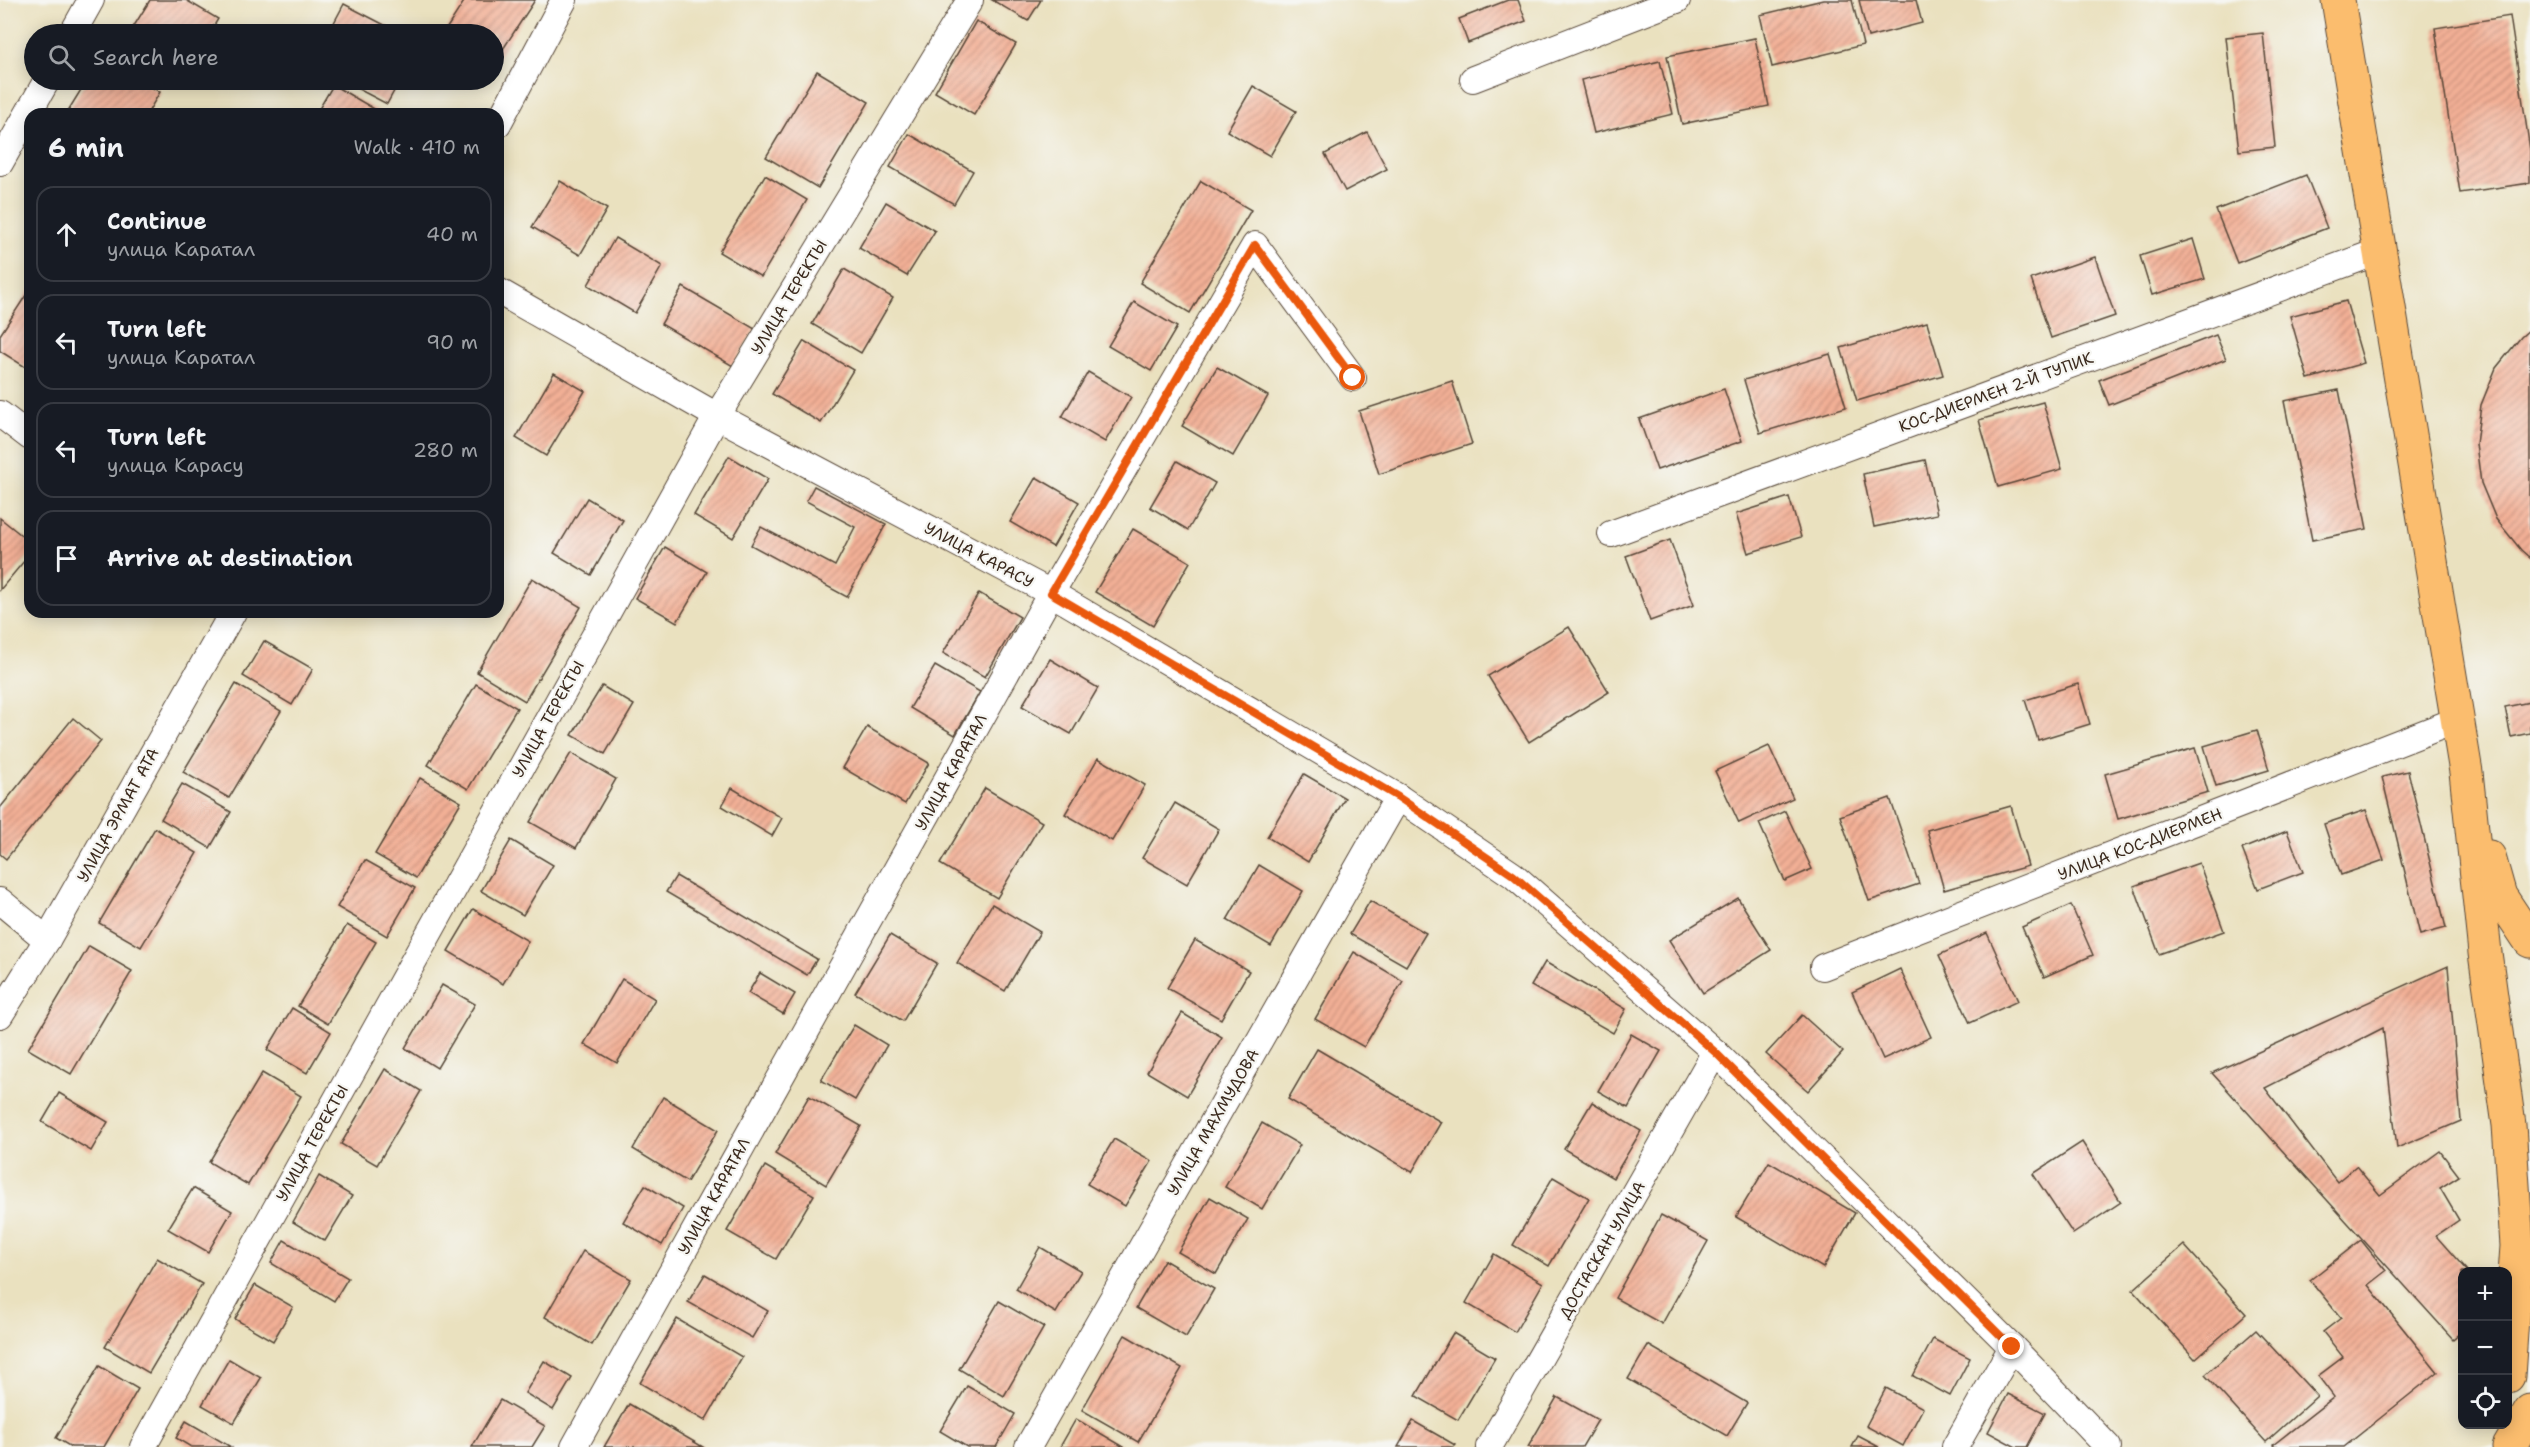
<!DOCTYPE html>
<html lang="en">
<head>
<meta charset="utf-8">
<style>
	body { margin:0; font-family:"Shantell Sans",sans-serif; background:#20242c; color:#f1f3f6 }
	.controls { position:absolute; right:18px; bottom:18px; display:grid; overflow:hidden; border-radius:12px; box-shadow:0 3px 15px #0003 }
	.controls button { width:54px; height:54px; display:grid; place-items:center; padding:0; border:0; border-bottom:2px solid #363941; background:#171b24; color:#f1f3f6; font:30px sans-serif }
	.stop { position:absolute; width:18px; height:18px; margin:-14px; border:4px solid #ea580c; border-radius:50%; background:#fff }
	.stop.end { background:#ea580c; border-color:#fff; box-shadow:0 2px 6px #0008 }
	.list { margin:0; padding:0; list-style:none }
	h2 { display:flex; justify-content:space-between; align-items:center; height:78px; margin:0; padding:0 24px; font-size:26px }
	h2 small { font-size:20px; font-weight:400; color:#9ea1a6 }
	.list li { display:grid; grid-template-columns:39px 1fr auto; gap:18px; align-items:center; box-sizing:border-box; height:96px; margin:0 12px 12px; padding:0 12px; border:2px solid #363941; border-radius:18px }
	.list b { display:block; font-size:22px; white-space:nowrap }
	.list p { margin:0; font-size:20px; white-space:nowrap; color:#9ea1a6 }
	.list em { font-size:20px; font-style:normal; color:#9ea1a6 }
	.icon { flex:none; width:33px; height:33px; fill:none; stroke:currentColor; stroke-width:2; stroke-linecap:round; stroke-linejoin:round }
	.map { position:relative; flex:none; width:2530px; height:1447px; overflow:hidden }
	.search { position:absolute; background:#171b24; box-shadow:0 3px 15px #0003; left:24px; top:24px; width:480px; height:66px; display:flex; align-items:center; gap:15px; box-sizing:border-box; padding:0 21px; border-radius:33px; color:#9ea1a6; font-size:22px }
	.panel { position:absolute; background:#171b24; box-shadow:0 3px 15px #0003; left:24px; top:108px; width:480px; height:510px; border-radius:18px }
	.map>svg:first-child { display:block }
</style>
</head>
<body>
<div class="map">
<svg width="2530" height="1447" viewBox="0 0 2530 1447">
	<defs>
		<pattern id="building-hatch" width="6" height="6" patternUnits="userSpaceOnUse" patternTransform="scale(1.5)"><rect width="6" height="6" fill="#f3b096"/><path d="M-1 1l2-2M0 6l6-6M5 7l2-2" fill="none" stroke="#c68f7a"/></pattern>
	</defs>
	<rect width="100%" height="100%" fill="#f6f6f2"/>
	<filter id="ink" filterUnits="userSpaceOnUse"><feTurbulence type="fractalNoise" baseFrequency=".0167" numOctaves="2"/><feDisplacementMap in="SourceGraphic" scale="12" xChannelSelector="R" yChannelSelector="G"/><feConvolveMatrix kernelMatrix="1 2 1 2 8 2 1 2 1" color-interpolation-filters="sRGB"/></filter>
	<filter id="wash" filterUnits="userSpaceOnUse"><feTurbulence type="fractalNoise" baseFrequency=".008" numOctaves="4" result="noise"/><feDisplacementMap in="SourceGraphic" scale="24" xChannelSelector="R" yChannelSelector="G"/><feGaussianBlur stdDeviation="1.35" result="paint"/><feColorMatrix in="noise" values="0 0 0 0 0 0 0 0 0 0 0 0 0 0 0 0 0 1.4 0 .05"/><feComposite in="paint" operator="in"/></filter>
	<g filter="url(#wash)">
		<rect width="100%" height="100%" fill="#eae1bf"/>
		<g id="blocks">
			<g fill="url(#building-hatch)">
				<path d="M 150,0 L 186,0 L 218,19 L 209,34 L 129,34 Z"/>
				<path d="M 465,0 L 535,0 L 494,63 L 494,34 L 443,34 Z"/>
				<path d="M 992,0 L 1041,0 L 1028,21 Z"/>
				<path d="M 1508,0 L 1518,0 L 1526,21 L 1468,43 L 1459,19 Z"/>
				<path d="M 1823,0 L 1852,0 L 1863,45 L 1772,67 L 1760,15 Z"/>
				<path d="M 1859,0 L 1916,0 L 1922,23 L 1868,37 Z"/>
				<path d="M 344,4 L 402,34 L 328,34 Z"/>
				<path d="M 2510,16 L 2530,150 L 2530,183 L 2460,193 L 2435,28 Z"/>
				<path d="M 976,21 L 1016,44 L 974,115 L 935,92 Z"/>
				<path d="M 2263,33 L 2275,147 L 2239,151 L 2226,37 Z"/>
				<path d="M 1755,38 L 1769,106 L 1682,124 L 1667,56 Z"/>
				<path d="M 1660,61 L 1673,114 L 1594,133 L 1581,80 Z"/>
				<path d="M 817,71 L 869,102 L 818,188 L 766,157 Z"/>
				<path d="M 87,80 L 139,80 L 160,92 L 147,114 L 66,114 Z"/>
				<path d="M 341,80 L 400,80 L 387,104 Z"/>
				<path d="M 333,85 L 383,114 L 316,114 Z"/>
				<path d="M 1253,86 L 1296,111 L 1270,156 L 1227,131 Z"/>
				<path d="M 1367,132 L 1387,169 L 1345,191 L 1325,154 Z"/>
				<path d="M 909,134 L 973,171 L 954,204 L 890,167 Z"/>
				<path d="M 765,175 L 807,200 L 761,277 L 719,252 Z"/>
				<path d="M 2306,175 L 2327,228 L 2237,263 L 2216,210 Z"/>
				<path d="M 560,181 L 607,209 L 580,255 L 532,227 Z"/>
				<path d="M 1201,181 L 1251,210 L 1190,313 L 1140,283 Z"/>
				<path d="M 886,202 L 935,231 L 907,276 L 859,248 Z"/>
				<path d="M 615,238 L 662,266 L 635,313 L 588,285 Z"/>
				<path d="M 2193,239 L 2205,279 L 2152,295 L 2140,256 Z"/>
				<path d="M 2095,257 L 2115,316 L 2051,338 L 2031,279 Z"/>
				<path d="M 844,269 L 893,298 L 861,353 L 812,324 Z"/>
				<path d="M 683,287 L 755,329 L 733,366 L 661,324 Z"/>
				<path d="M 30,289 L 30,370 L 0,351 L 0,335 Z"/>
				<path d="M 2346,301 L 2364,363 L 2308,379 L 2290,316 Z"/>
				<path d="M 1134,302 L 1177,327 L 1151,371 L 1108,346 Z"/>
				<path d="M 1927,322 L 1943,375 L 1857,401 L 1841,348 Z"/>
				<path d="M 2530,329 L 2530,558 L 2521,550 L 2496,519 L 2481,483 L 2476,444 L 2481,405 L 2496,368 L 2521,337 Z"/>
				<path d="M 2216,335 L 2226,359 L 2109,405 L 2099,380 Z"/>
				<path d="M 804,341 L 853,370 L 821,423 L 772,394 Z"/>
				<path d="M 1830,354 L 1846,407 L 1760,433 L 1744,380 Z"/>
				<path d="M 1217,367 L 1268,396 L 1233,456 L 1182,426 Z"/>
				<path d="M 1088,372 L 1131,397 L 1105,442 L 1062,417 Z"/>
				<path d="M 554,373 L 585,391 L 546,456 L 516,438 Z"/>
				<path d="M 1452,381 L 1472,444 L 1379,474 L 1359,411 Z"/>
				<path d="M 1724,389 L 1742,441 L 1657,470 L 1639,419 Z"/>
				<path d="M 2339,390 L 2367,529 L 2312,540 L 2284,401 Z"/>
				<path d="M 2043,402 L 2062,469 L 1998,487 L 1979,420 Z"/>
				<path d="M 729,456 L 768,479 L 733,538 L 694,515 Z"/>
				<path d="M 1925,460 L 1937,514 L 1874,527 L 1863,474 Z"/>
				<path d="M 1177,461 L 1215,483 L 1188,530 L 1150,507 Z"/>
				<path d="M 1036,477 L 1079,502 L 1053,547 L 1010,522 Z"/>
				<path d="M 814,486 L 886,524 L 847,597 L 751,545 L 761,527 L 835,566 L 855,527 L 806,501 Z"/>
				<path d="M 1789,497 L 1801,537 L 1748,553 L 1736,514 Z"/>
				<path d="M 587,498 L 623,520 L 591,575 L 554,553 Z"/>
				<path d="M 0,518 L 30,542 L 30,554 L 0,590 Z"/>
				<path d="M 1133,529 L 1190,562 L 1153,626 L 1095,592 Z"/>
				<path d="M 1670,540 L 1694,605 L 1650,621 L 1626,556 Z"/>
				<path d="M 665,547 L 707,572 L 677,622 L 635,598 Z"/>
				<path d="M 532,578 L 581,607 L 525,701 L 477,672 Z"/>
				<path d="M 979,593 L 1020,617 L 985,677 L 943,653 Z"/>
				<path d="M 1569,627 L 1609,692 L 1529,742 L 1488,676 Z"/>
				<path d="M 264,641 L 313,669 L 292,705 L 243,676 Z"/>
				<path d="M 1050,659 L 1098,688 L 1071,734 L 1022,706 Z"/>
				<path d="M 935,666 L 980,692 L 955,735 L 910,708 Z"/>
				<path d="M 236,684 L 281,711 L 229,798 L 183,772 Z"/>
				<path d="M 476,684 L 517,708 L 468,789 L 428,765 Z"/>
				<path d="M 2078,684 L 2090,724 L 2038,740 L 2025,700 Z"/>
				<path d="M 602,686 L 634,705 L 605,754 L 572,735 Z"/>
				<path d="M 2530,702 L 2530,733 L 2511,737 L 2505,707 Z"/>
				<path d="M 73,718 L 101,741 L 6,859 L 0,854 L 0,808 Z"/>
				<path d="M 867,727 L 929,763 L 905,804 L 843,768 Z"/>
				<path d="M 2257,730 L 2269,770 L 2216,786 L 2204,746 Z"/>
				<path d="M 1769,746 L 1793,798 L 1739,823 L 1715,771 Z"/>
				<path d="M 2195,748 L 2208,792 L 2118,819 L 2105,774 Z"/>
				<path d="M 571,753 L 616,779 L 576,848 L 530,822 Z"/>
				<path d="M 1098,758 L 1145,785 L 1112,841 L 1065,814 Z"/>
				<path d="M 2408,771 L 2446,928 L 2420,935 L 2382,777 Z"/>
				<path d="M 1304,774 L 1345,798 L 1308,862 L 1267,837 Z"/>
				<path d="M 420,778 L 461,802 L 416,878 L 375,854 Z"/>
				<path d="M 182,784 L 231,812 L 210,848 L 161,819 Z"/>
				<path d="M 732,788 L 782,818 L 772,836 L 722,806 Z"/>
				<path d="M 985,788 L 1042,822 L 997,898 L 940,864 Z"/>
				<path d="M 1890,798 L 1919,884 L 1869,901 L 1840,816 Z"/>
				<path d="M 1175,803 L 1219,829 L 1187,884 L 1142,858 Z"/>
				<path d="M 2011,806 L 2028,866 L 1944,890 L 1927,830 Z"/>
				<path d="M 2366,810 L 2384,860 L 2341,875 L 2324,824 Z"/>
				<path d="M 1785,811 L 1812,869 L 1785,881 L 1759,823 Z"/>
				<path d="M 155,828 L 197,853 L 141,947 L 99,923 Z"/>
				<path d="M 2287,831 L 2303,872 L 2258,889 L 2242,849 Z"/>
				<path d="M 511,840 L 553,865 L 523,915 L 481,891 Z"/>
				<path d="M 365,860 L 415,888 L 387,936 L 337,907 Z"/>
				<path d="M 2199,863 L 2224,931 L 2159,954 L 2134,886 Z"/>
				<path d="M 1259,865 L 1303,891 L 1271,946 L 1227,920 Z"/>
				<path d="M 676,876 L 817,959 L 807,975 L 666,892 Z"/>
				<path d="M 1738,898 L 1771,950 L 1703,993 L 1669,940 Z"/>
				<path d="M 1370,901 L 1426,933 L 1406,966 L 1350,934 Z"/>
				<path d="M 992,904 L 1040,932 L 1005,991 L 957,963 Z"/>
				<path d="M 2071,905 L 2093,955 L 2044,977 L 2022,927 Z"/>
				<path d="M 473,909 L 528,941 L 503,984 L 448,951 Z"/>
				<path d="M 347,925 L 376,942 L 328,1024 L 298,1006 Z"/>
				<path d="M 1987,933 L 2018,1001 L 1970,1023 L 1939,955 Z"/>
				<path d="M 890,935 L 937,963 L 903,1021 L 855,993 Z"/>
				<path d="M 1195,940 L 1249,971 L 1221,1019 L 1167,988 Z"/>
				<path d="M 89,946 L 132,971 L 71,1074 L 28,1049 Z"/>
				<path d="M 1354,952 L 1403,981 L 1364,1047 L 1315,1019 Z"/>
				<path d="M 1545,962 L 1626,1009 L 1613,1033 L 1531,986 Z"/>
				<path d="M 2448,966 L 2461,1121 L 2397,1148 L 2383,1028 L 2265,1088 L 2337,1182 L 2356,1166 L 2380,1195 L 2440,1151 L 2459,1176 L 2440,1188 L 2459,1220 L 2436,1236 L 2468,1272 L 2462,1272 L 2462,1331 L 2453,1339 L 2212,1073 Z"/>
				<path d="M 1900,969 L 1931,1037 L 1883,1059 L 1852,992 Z"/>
				<path d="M 760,973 L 795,994 L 783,1014 L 748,993 Z"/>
				<path d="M 622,979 L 655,999 L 617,1063 L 584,1044 Z"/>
				<path d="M 442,985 L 475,1004 L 437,1068 L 405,1048 Z"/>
				<path d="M 292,1008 L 331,1032 L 307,1073 L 267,1050 Z"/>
				<path d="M 1182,1013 L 1222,1037 L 1187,1096 L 1147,1072 Z"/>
				<path d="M 1802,1015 L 1843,1052 L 1808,1091 L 1766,1054 Z"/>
				<path d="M 854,1025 L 887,1045 L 855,1100 L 821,1080 Z"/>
				<path d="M 1631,1034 L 1661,1051 L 1628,1108 L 1598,1091 Z"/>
				<path d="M 1317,1049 L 1441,1122 L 1412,1172 L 1288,1099 Z"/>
				<path d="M 385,1069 L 421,1091 L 377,1165 L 341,1144 Z"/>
				<path d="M 262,1073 L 301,1096 L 248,1185 L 209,1162 Z"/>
				<path d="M 59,1093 L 108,1122 L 91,1151 L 42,1122 Z"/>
				<path d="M 809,1096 L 861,1126 L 826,1185 L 775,1154 Z"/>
				<path d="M 663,1097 L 718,1130 L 687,1182 L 633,1149 Z"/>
				<path d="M 1592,1102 L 1641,1131 L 1613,1178 L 1564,1149 Z"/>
				<path d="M 1262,1123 L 1300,1145 L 1262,1209 L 1225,1187 Z"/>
				<path d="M 1114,1139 L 1152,1161 L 1125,1206 L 1087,1184 Z"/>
				<path d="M 2082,1142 L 2121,1202 L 2073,1234 L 2033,1174 Z"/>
				<path d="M 1769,1162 L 1855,1213 L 1823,1268 L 1736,1217 Z"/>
				<path d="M 765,1166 L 814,1195 L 776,1259 L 727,1231 Z"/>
				<path d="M 319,1176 L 352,1196 L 325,1241 L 293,1222 Z"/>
				<path d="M 1553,1177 L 1589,1198 L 1549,1266 L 1513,1245 Z"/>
				<path d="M 645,1185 L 683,1208 L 662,1245 L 623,1222 Z"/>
				<path d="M 193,1188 L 232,1211 L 208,1252 L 168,1229 Z"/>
				<path d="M 1210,1197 L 1248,1219 L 1216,1274 L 1178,1252 Z"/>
				<path d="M 1661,1215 L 1708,1241 L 1662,1324 L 1615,1298 Z"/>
				<path d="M 284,1240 L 348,1278 L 334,1301 L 271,1263 Z"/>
				<path d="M 2361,1240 L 2386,1271 L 2368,1285 L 2438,1372 L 2344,1447 L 2275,1447 L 2273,1445 L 2334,1397 L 2318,1376 L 2343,1357 L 2323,1332 L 2341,1318 L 2310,1280 Z"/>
				<path d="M 2184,1245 L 2246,1314 L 2195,1359 L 2133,1290 Z"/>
				<path d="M 1040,1247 L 1081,1271 L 1056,1313 L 1016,1289 Z"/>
				<path d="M 583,1251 L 631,1279 L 592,1345 L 545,1317 Z"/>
				<path d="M 1494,1254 L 1543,1283 L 1515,1332 L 1466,1303 Z"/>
				<path d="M 157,1258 L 202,1284 L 149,1373 L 105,1347 Z"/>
				<path d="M 1164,1260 L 1214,1289 L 1186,1337 L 1136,1308 Z"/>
				<path d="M 705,1274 L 768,1311 L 752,1338 L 688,1302 Z"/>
				<path d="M 255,1285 L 293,1307 L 273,1341 L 235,1319 Z"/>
				<path d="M 999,1301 L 1044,1327 L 1004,1396 L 959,1369 Z"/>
				<path d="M 677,1319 L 742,1357 L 705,1421 L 640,1383 Z"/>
				<path d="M 2256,1330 L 2317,1396 L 2266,1442 L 2205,1375 Z"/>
				<path d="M 1453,1333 L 1495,1358 L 1458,1420 L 1416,1396 Z"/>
				<path d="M 1125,1335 L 1182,1368 L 1138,1442 L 1082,1410 Z"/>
				<path d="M 1933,1339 L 1970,1358 L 1950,1396 L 1913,1376 Z"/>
				<path d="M 1648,1345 L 1747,1403 L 1727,1436 L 1628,1379 Z"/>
				<path d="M 229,1359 L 261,1378 L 234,1423 L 202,1405 Z"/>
				<path d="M 544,1361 L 572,1378 L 553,1410 L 525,1393 Z"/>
				<path d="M 99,1366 L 138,1389 L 104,1447 L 71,1447 L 56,1438 Z"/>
				<path d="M 967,1386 L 1015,1414 L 996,1447 L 967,1447 L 940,1431 Z"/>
				<path d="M 1886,1388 L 1923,1408 L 1903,1446 L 1866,1426 Z"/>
				<path d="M 2008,1394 L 2045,1413 L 2027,1447 L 2016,1447 L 1988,1432 Z"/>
				<path d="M 1557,1397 L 1598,1420 L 1582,1447 L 1528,1447 Z"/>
				<path d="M 500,1400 L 545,1426 L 532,1447 L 472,1447 Z"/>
				<path d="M 629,1404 L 703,1447 L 604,1447 Z"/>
				<path d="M 1076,1419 L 1124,1447 L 1060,1447 Z"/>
				<path d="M 186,1421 L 231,1447 L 191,1447 L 176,1438 Z"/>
				<path d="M 1413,1421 L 1455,1445 L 1453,1447 L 1398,1447 Z"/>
				<path d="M 1858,1436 L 1879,1447 L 1852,1447 Z"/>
			</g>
		</g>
	</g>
	<g filter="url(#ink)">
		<use href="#blocks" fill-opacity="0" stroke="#554536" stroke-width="1.5"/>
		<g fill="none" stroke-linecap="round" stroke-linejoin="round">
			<g stroke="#554536" stroke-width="28">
				<g id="street">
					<path d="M 72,34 L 91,0"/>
					<path d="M 1473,79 L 1677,0"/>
					<path d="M 498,124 L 564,0"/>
					<path d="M 0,163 L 47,80"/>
					<path d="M 498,291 L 717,416 L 1051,593 L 1398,797 L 1513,875 L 1715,1052 L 2012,1347 L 2108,1447"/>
					<path d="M 0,414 L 30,437"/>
					<path d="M 1611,534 L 2380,251"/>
					<path d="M 0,901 L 47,940"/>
					<path d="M 1823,967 L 2457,720"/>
					<path d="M 0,1015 L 47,940 L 233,612"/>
					<path d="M 143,1447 L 717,416 L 970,0"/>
					<path d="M 574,1447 L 1051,593 L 1255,245 L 1353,378"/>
					<path d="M 1028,1447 L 1398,797"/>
					<path d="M 1489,1447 L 1715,1052"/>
					<path d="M 1955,1447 L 2012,1347"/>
				</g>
			</g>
			<g stroke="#554536" stroke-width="35">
				<g id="highway">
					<path d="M 2338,0 L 2466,772 L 2485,953 L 2509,1125 L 2517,1246 L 2508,1376"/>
					<path d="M 2489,857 L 2500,896 L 2530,941"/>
					<path d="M 2509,1447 L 2530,1411"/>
				</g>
			</g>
			<use href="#street" stroke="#fff" stroke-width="26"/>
			<use href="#highway" stroke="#fbbd6e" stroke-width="33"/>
		</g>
	</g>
	<g fill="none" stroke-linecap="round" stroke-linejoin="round" filter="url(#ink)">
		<path stroke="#ea580c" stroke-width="8" d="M 1353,378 L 1255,245 L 1051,593 L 1398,797 L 1513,875 L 1715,1052 L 2012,1347"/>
	</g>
	<g text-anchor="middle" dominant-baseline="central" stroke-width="4.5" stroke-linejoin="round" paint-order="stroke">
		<g font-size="16" fill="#3b2a1e" stroke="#f6f6f2">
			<text transform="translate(789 297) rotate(-59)">УЛИЦА ТЕРЕКТЫ</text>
			<text transform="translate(1996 392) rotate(-20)">КОС-ДИЕРМЕН 2-Й ТУПИК</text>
			<text transform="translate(979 555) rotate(28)">УЛИЦА КАРАСУ</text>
			<text transform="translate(548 719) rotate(-61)">УЛИЦА ТЕРЕКТЫ</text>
			<text transform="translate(951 772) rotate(-61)">УЛИЦА КАРАТАЛ</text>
			<text transform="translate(118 815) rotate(-61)">УЛИЦА ЭРМАТ АТА</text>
			<text transform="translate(2140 844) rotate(-21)">УЛИЦА КОС-ДИЕРМЕН</text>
			<text transform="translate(1213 1122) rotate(-60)">УЛИЦА МАХМУДОВА</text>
			<text transform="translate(312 1143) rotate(-61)">УЛИЦА ТЕРЕКТЫ</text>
			<text transform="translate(714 1196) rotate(-61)">УЛИЦА КАРАТАЛ</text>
			<text transform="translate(1602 1250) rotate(-60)">ДОСТАСКАН УЛИЦА</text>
		</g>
	</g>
</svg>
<div class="controls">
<button>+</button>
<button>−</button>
<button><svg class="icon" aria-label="locate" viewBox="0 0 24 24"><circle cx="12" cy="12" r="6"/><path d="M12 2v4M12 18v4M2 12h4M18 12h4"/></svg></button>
</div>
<div class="stop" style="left:1353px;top:378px"></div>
<div class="stop end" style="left:2012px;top:1347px"></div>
<div class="search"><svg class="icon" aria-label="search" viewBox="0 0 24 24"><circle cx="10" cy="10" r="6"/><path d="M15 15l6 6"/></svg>Search here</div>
<section class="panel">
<h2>6 min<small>Walk · 410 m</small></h2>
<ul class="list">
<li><svg class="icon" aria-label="ahead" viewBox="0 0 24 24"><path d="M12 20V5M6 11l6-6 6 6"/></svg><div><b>Continue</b><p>улица Каратал</p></div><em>40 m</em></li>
<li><svg class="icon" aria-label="left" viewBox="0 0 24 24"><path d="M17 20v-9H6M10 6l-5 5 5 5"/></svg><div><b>Turn left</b><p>улица Каратал</p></div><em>90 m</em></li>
<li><svg class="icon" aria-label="left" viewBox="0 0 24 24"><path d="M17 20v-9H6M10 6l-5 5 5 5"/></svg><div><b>Turn left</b><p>улица Карасу</p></div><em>280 m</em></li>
<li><svg class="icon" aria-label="arrive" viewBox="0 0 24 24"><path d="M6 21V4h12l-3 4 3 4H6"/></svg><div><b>Arrive at destination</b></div></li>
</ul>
</section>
</div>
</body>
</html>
